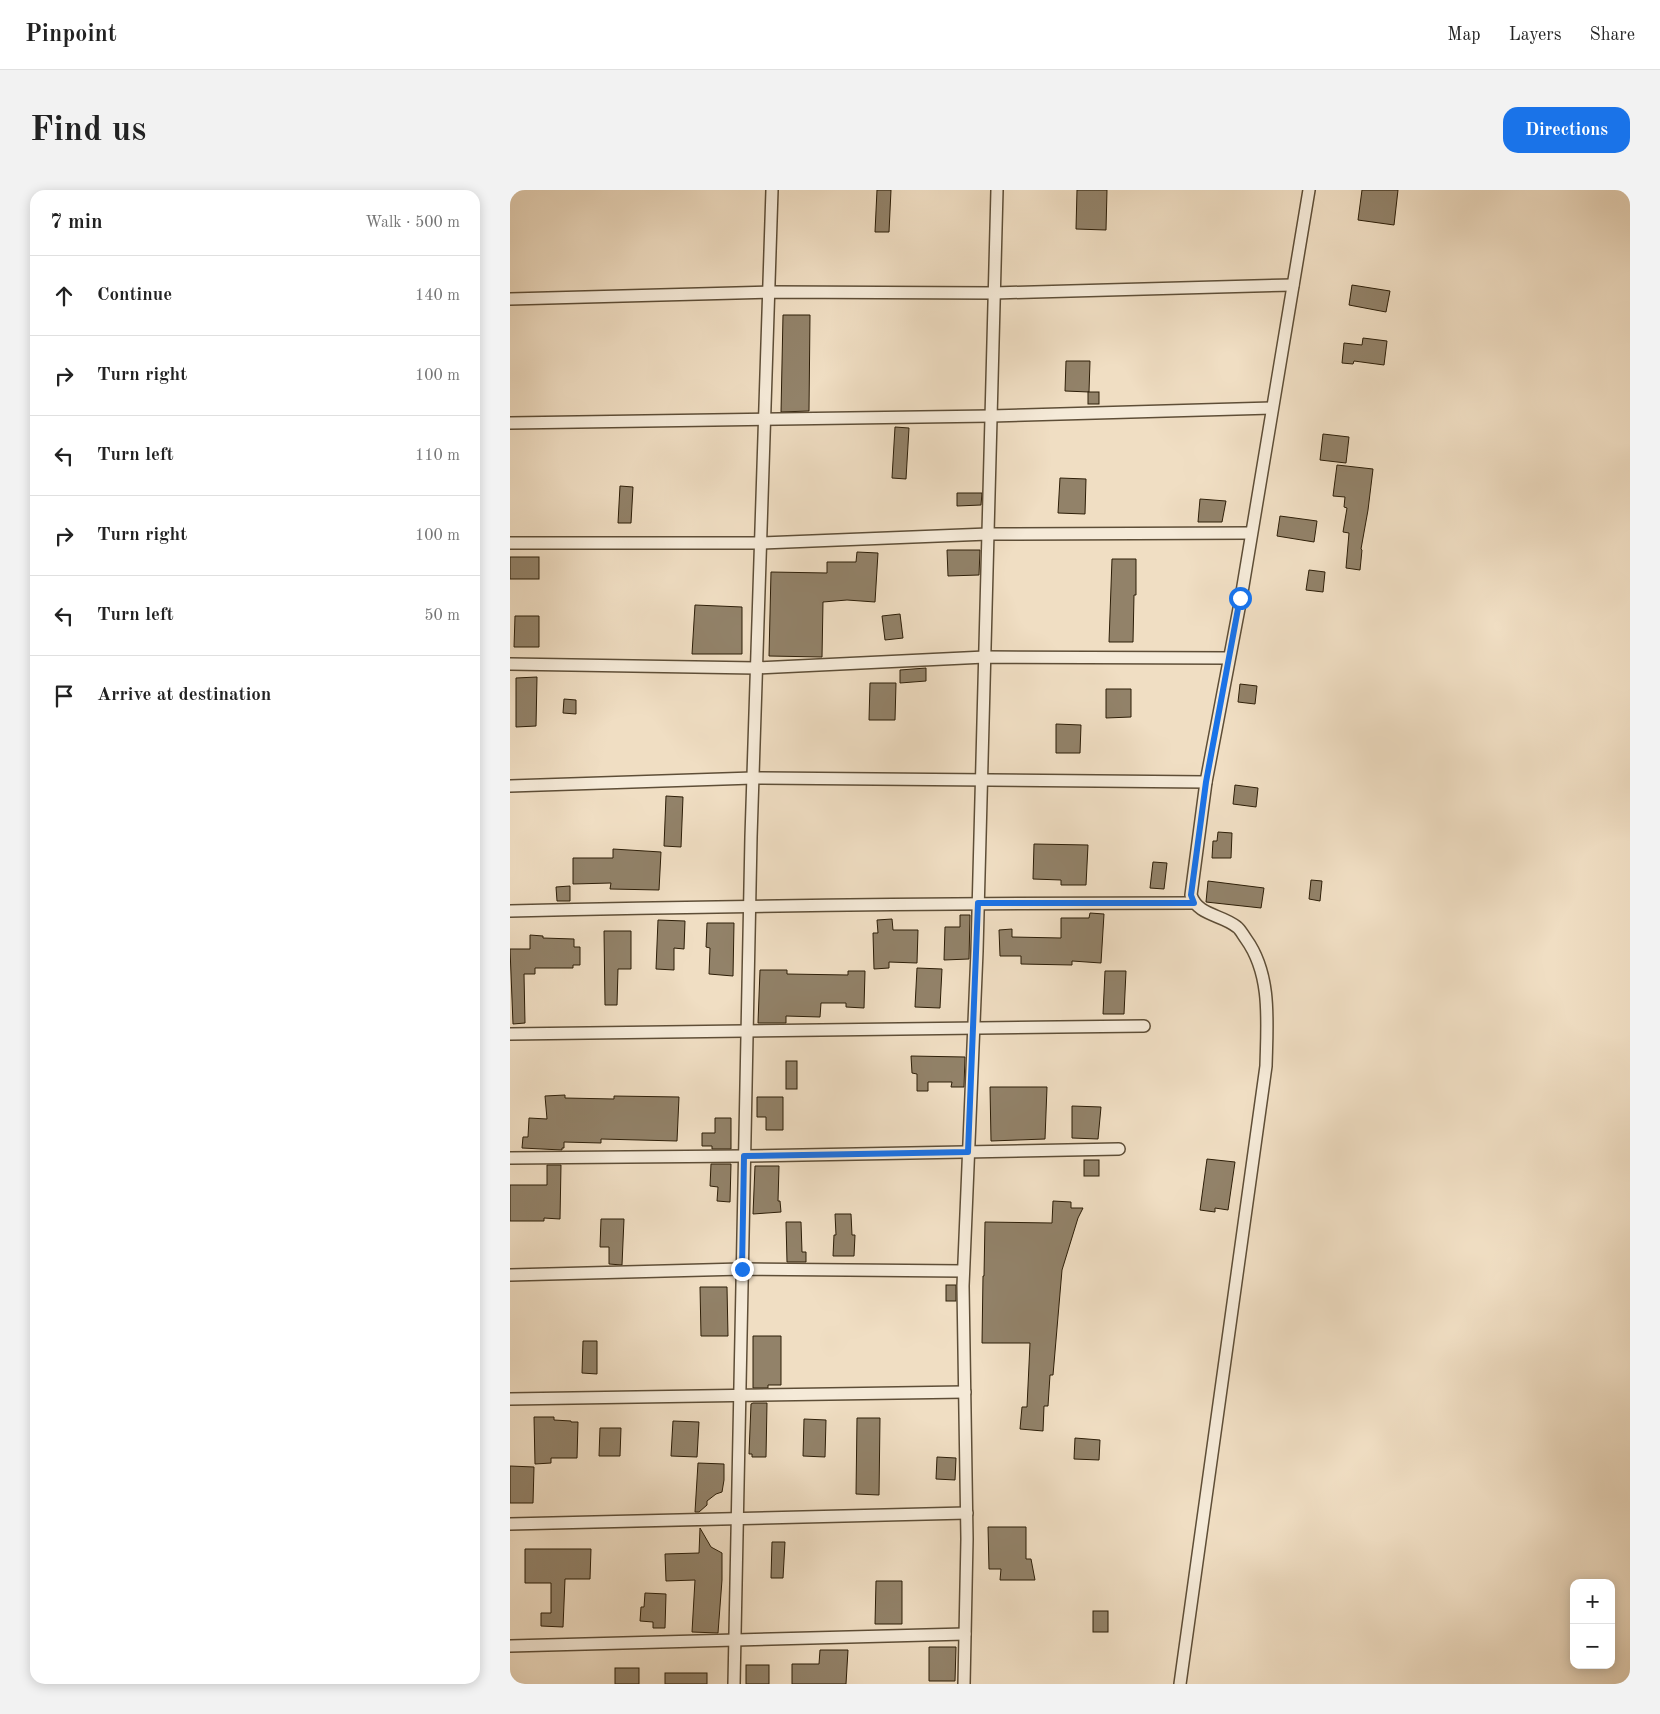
<!DOCTYPE html>
<html lang="en">
<head>
<meta charset="utf-8">
<style>
	body { margin:0; font-family:"Old Standard TT",serif; background:#f2f2f2; color:#222 }
	.controls { position:absolute; right:15px; bottom:15px; display:grid; overflow:hidden; border-radius:10px; box-shadow:0 2px 12px #0003 }
	.controls button { width:45px; height:45px; display:grid; place-items:center; padding:0; border:0; border-bottom:1px solid #e0e0e0; background:#fff; color:#222; font:25px sans-serif }
	.stop { position:absolute; width:15px; height:15px; margin:-11px; border:4px solid #1a73e8; border-radius:50%; background:#fff }
	.stop.end { background:#1a73e8; border-color:#fff; box-shadow:0 1px 5px #0008 }
	.list { margin:0; padding:0; list-style:none }
	h2 { display:flex; justify-content:space-between; align-items:center; height:65px; margin:0; padding:0 20px; font-size:21px }
	h2 small { font-size:16px; font-weight:400; color:#767676 }
	.list li { display:grid; grid-template-columns:32px 1fr auto; gap:15px; align-items:center; box-sizing:border-box; height:80px; padding:0 20px; border-top:1px solid #e0e0e0 }
	.list b { display:block; font-size:19px; white-space:nowrap }
	.list em { font-size:16px; font-style:normal; color:#767676 }
	.icon { flex:none; width:28px; height:28px; fill:none; stroke:currentColor; stroke-width:2; stroke-linecap:round; stroke-linejoin:round }
	.map { position:relative; flex:none; width:1120px; height:1494px; overflow:hidden; border-radius:15px }
	header { display:flex; align-items:center; gap:30px; box-sizing:border-box; height:70px; padding:0 25px; background:#fff; border-bottom:1px solid #e0e0e0 }
	header strong { font-size:24px }
	nav { display:flex; gap:28px; margin-inline-start:auto; font-size:18px }
	.intro { display:flex; align-items:center; justify-content:space-between; box-sizing:border-box; height:120px; padding:0 30px }
	h1 { margin:0; font-size:35px }
	.button { padding:12px 22px; border-radius:15px; background:#1a73e8; color:#fff; font-size:18px; font-weight:700 }
	main { display:flex; gap:30px; padding:0 30px }
	aside { flex:1; background:#fff; border-radius:15px; box-shadow:0 2px 12px #0003 }
	.map>svg:first-child { display:block }
</style>
</head>
<body>
<header>
<strong>Pinpoint</strong>
<nav><a>Map</a><a>Layers</a><a>Share</a></nav>
</header>
<div class="intro"><h1>Find us</h1><a class="button">Directions</a></div>
<main>
<aside>
<h2>7 min<small>Walk · 500 m</small></h2>
<ul class="list">
<li><svg class="icon" aria-label="ahead" viewBox="0 0 24 24"><path d="M12 20V5M6 11l6-6 6 6"/></svg><div><b>Continue</b></div><em>140 m</em></li>
<li><svg class="icon" aria-label="right" viewBox="0 0 24 24"><path d="M7 20v-9h11M14 6l5 5-5 5"/></svg><div><b>Turn right</b></div><em>100 m</em></li>
<li><svg class="icon" aria-label="left" viewBox="0 0 24 24"><path d="M17 20v-9H6M10 6l-5 5 5 5"/></svg><div><b>Turn left</b></div><em>110 m</em></li>
<li><svg class="icon" aria-label="right" viewBox="0 0 24 24"><path d="M7 20v-9h11M14 6l5 5-5 5"/></svg><div><b>Turn right</b></div><em>100 m</em></li>
<li><svg class="icon" aria-label="left" viewBox="0 0 24 24"><path d="M17 20v-9H6M10 6l-5 5 5 5"/></svg><div><b>Turn left</b></div><em>50 m</em></li>
<li><svg class="icon" aria-label="arrive" viewBox="0 0 24 24"><path d="M6 21V4h12l-3 4 3 4H6"/></svg><div><b>Arrive at destination</b></div></li>
</ul>
</aside>
<div class="map">
<svg width="1120" height="1494" viewBox="0 0 1120 1494">
	<rect width="100%" height="100%" fill="#f0dec3"/>
	<filter id="stains"><feTurbulence type="fractalNoise" baseFrequency=".004" numOctaves="4"/><feColorMatrix values="0 0 0 0 .2 0 0 0 0 .09 0 0 0 0 .02 0 0 0 .5 -.17"/></filter>
	<radialGradient id="worn" r=".72"><stop offset=".6" stop-color="#630" stop-opacity="0"/><stop offset="1" stop-color="#630" stop-opacity=".3"/></radialGradient>
	<g fill="#928269" stroke="#2d1e08">
		<path d="M 367,0 L 381,0 L 379,42 L 365,42 Z"/>
		<path d="M 567,0 L 597,0 L 596,40 L 566,39 Z"/>
		<path d="M 852,0 L 888,0 L 884,35 L 848,30 Z"/>
		<path d="M 842,95 L 880,101 L 876,122 L 839,115 Z"/>
		<path d="M 273,125 L 300,125 L 299,221 L 271,222 Z"/>
		<path d="M 853,148 L 877,151 L 874,175 L 844,171 L 843,174 L 832,173 L 834,153 L 852,155 Z"/>
		<path d="M 556,171 L 580,171 L 579,202 L 555,201 Z"/>
		<rect x="578" y="202" width="11" height="12"/>
		<path d="M 385,237 L 399,238 L 396,289 L 382,288 Z"/>
		<path d="M 813,244 L 839,247 L 836,273 L 810,270 Z"/>
		<path d="M 827,275 L 863,279 L 858,320 L 851,359 L 852,360 L 850,380 L 836,378 L 839,343 L 833,342 L 837,318 L 834,317 L 835,307 L 823,306 Z"/>
		<path d="M 550,288 L 576,289 L 575,324 L 548,323 Z"/>
		<path d="M 110,296 L 123,297 L 121,333 L 108,333 Z"/>
		<path d="M 447,303 L 472,303 L 471,315 L 447,316 Z"/>
		<path d="M 690,309 L 716,311 L 712,332 L 688,332 Z"/>
		<path d="M 770,326 L 807,331 L 804,352 L 767,346 Z"/>
		<path d="M 437,360 L 470,360 L 469,385 L 438,386 Z"/>
		<path d="M 347,362 L 368,363 L 365,412 L 337,410 L 313,412 L 312,467 L 259,466 L 261,382 L 317,383 L 317,372 L 346,372 Z"/>
		<rect x="0" y="367" width="29" height="22"/>
		<path d="M 602,369 L 626,369 L 626,405 L 624,405 L 623,452 L 599,452 Z"/>
		<path d="M 799,380 L 815,382 L 813,402 L 796,400 Z"/>
		<path d="M 185,415 L 232,417 L 232,464 L 182,464 Z"/>
		<path d="M 390,424 L 393,448 L 375,450 L 372,426 Z"/>
		<path d="M 5,426 L 29,426 L 29,457 L 4,457 Z"/>
		<path d="M 416,478 L 416,491 L 390,493 L 390,480 Z"/>
		<path d="M 27,487 L 26,536 L 6,537 L 6,488 Z"/>
		<path d="M 360,493 L 386,493 L 385,530 L 359,530 Z"/>
		<path d="M 730,494 L 747,496 L 745,514 L 728,512 Z"/>
		<path d="M 596,499 L 621,499 L 621,527 L 596,528 Z"/>
		<path d="M 54,509 L 66,510 L 66,524 L 53,523 Z"/>
		<path d="M 546,534 L 571,535 L 570,563 L 546,563 Z"/>
		<path d="M 725,595 L 748,598 L 746,617 L 723,614 Z"/>
		<path d="M 156,606 L 173,607 L 171,657 L 154,656 Z"/>
		<path d="M 708,642 L 722,643 L 721,668 L 702,668 L 703,651 L 707,651 Z"/>
		<path d="M 524,654 L 578,655 L 576,695 L 551,695 L 551,690 L 523,689 Z"/>
		<path d="M 103,659 L 151,662 L 149,700 L 100,699 L 101,693 L 63,694 L 63,668 L 103,668 Z"/>
		<path d="M 643,672 L 657,673 L 654,699 L 640,698 Z"/>
		<path d="M 801,690 L 812,691 L 810,711 L 799,709 Z"/>
		<path d="M 698,691 L 754,698 L 751,718 L 696,712 Z"/>
		<path d="M 60,696 L 60,711 L 47,711 L 46,697 Z"/>
		<path d="M 580,723 L 594,724 L 591,773 L 562,771 L 562,775 L 511,774 L 511,766 L 490,766 L 489,740 L 502,739 L 502,747 L 551,748 L 551,728 L 579,728 Z"/>
		<path d="M 450,725 L 460,725 L 459,769 L 434,770 L 435,737 L 450,737 Z"/>
		<path d="M 382,729 L 383,740 L 408,740 L 407,773 L 379,772 L 379,778 L 364,779 L 363,743 L 368,743 L 367,730 Z"/>
		<path d="M 148,730 L 175,731 L 174,759 L 164,758 L 164,780 L 146,779 Z"/>
		<path d="M 197,733 L 224,733 L 223,786 L 199,784 L 200,758 L 196,757 Z"/>
		<path d="M 94,741 L 121,741 L 121,779 L 108,779 L 107,815 L 95,815 Z"/>
		<path d="M 20,745 L 33,746 L 33,748 L 64,749 L 64,757 L 70,757 L 70,775 L 63,775 L 63,778 L 25,778 L 25,784 L 14,784 L 15,833 L 3,834 L 0,759 L 20,759 Z"/>
		<path d="M 407,778 L 432,779 L 430,818 L 405,817 Z"/>
		<path d="M 250,780 L 277,780 L 277,784 L 338,785 L 338,781 L 355,781 L 354,818 L 336,817 L 336,813 L 311,813 L 310,827 L 276,826 L 276,833 L 248,833 Z"/>
		<path d="M 595,781 L 616,781 L 614,824 L 593,824 Z"/>
		<path d="M 401,866 L 455,867 L 454,897 L 441,897 L 442,892 L 418,892 L 418,901 L 407,901 L 407,884 L 402,883 Z"/>
		<rect x="276" y="871" width="11" height="28"/>
		<path d="M 480,897 L 537,897 L 535,949 L 481,951 Z"/>
		<path d="M 55,905 L 55,908 L 104,909 L 104,906 L 169,907 L 167,951 L 91,949 L 91,953 L 54,952 L 54,958 L 52,958 L 52,960 L 12,958 L 13,947 L 18,947 L 19,928 L 37,929 L 35,906 Z"/>
		<path d="M 247,907 L 273,907 L 273,940 L 256,940 L 256,927 L 247,927 Z"/>
		<path d="M 562,916 L 591,917 L 588,949 L 562,948 Z"/>
		<path d="M 205,928 L 221,928 L 221,959 L 202,959 L 202,956 L 192,956 L 192,943 L 205,943 Z"/>
		<path d="M 697,969 L 725,972 L 718,1020 L 705,1018 L 705,1022 L 690,1020 Z"/>
		<rect x="574" y="970" width="15" height="16"/>
		<path d="M 201,974 L 221,974 L 220,1012 L 207,1011 L 208,997 L 200,996 Z"/>
		<path d="M 37,975 L 51,975 L 50,1029 L 34,1028 L 34,1031 L 0,1031 L 0,995 L 37,995 Z"/>
		<path d="M 245,976 L 269,976 L 268,1011 L 270,1011 L 271,1022 L 243,1024 Z"/>
		<path d="M 543,1011 L 561,1012 L 561,1018 L 573,1018 L 568,1028 L 552,1080 L 543,1185 L 540,1185 L 538,1216 L 534,1216 L 533,1241 L 510,1239 L 512,1217 L 517,1217 L 520,1153 L 472,1153 L 473,1086 L 474,1086 L 475,1032 L 542,1033 Z"/>
		<path d="M 325,1024 L 341,1024 L 342,1045 L 345,1045 L 344,1066 L 323,1066 L 324,1045 L 326,1045 Z"/>
		<path d="M 91,1029 L 114,1029 L 112,1075 L 99,1074 L 99,1057 L 90,1057 Z"/>
		<path d="M 276,1032 L 291,1032 L 292,1062 L 296,1062 L 296,1072 L 277,1072 Z"/>
		<rect x="436" y="1095" width="10" height="16"/>
		<path d="M 190,1097 L 217,1097 L 218,1146 L 191,1146 Z"/>
		<path d="M 243,1146 L 271,1146 L 271,1195 L 258,1195 L 258,1198 L 243,1198 Z"/>
		<path d="M 73,1151 L 87,1151 L 87,1184 L 72,1183 Z"/>
		<path d="M 243,1213 L 257,1213 L 256,1267 L 242,1267 L 242,1264 L 239,1264 L 241,1214 Z"/>
		<path d="M 24,1227 L 44,1227 L 44,1230 L 61,1231 L 61,1232 L 68,1232 L 67,1268 L 41,1268 L 41,1273 L 25,1274 Z"/>
		<path d="M 347,1228 L 370,1228 L 369,1305 L 346,1304 Z"/>
		<path d="M 294,1229 L 316,1230 L 315,1267 L 293,1266 Z"/>
		<path d="M 163,1231 L 189,1232 L 187,1267 L 161,1266 Z"/>
		<path d="M 90,1238 L 111,1238 L 110,1266 L 89,1266 Z"/>
		<path d="M 565,1248 L 590,1250 L 589,1270 L 564,1269 Z"/>
		<path d="M 427,1267 L 446,1268 L 445,1290 L 426,1289 Z"/>
		<path d="M 188,1273 L 214,1274 L 214,1290 L 212,1302 L 206,1304 L 197,1311 L 197,1315 L 189,1322 L 185,1322 Z"/>
		<path d="M 0,1276 L 24,1277 L 23,1313 L 0,1313 Z"/>
		<path d="M 478,1337 L 516,1337 L 516,1369 L 521,1369 L 525,1390 L 490,1390 L 491,1379 L 479,1379 Z"/>
		<path d="M 190,1338 L 201,1357 L 212,1363 L 212,1390 L 208,1443 L 182,1442 L 185,1390 L 156,1391 L 155,1364 L 189,1363 Z"/>
		<path d="M 262,1352 L 275,1352 L 273,1388 L 261,1388 Z"/>
		<path d="M 15,1359 L 81,1359 L 80,1389 L 55,1389 L 53,1437 L 31,1436 L 31,1423 L 41,1423 L 41,1393 L 15,1393 Z"/>
		<path d="M 366,1391 L 392,1391 L 392,1434 L 365,1434 Z"/>
		<path d="M 135,1403 L 156,1404 L 155,1438 L 143,1438 L 143,1432 L 130,1431 L 131,1417 L 134,1417 Z"/>
		<rect x="583" y="1421" width="15" height="21"/>
		<path d="M 419,1457 L 446,1457 L 445,1491 L 419,1491 Z"/>
		<path d="M 310,1460 L 338,1460 L 336,1494 L 282,1494 L 282,1474 L 309,1474 Z"/>
		<rect x="236" y="1475" width="23" height="19"/>
		<rect x="105" y="1478" width="24" height="16"/>
		<rect x="155" y="1483" width="42" height="11"/>
	</g>
	<g fill="none" stroke-linecap="round" stroke-linejoin="round">
		<g stroke="#5e4e37" stroke-width="14">
			<g id="street">
				<path d="M 0,109 L 259,102 L 484,103 L 783,95"/>
				<path d="M 0,233 L 481,226 L 762,218"/>
				<path d="M 0,353 L 251,353 L 478,344 L 741,343"/>
				<path d="M 0,474 L 246,478 L 475,467 L 719,468"/>
				<path d="M 0,596 L 243,588 L 696,592"/>
				<path d="M 0,721 C 228,716 456,713 684,713"/>
				<path d="M 0,844 L 634,836"/>
				<path d="M 0,968 L 235,966 L 609,959"/>
				<path d="M 0,1085 L 232,1079 L 453,1081"/>
				<path d="M 0,1209 L 455,1202"/>
				<path d="M 0,1334 L 457,1323"/>
				<path d="M 0,1456 L 455,1444"/>
				<path d="M 224,1494 L 241,647 L 262,0"/>
				<path d="M 454,1494 L 457,1349 L 453,1096 L 467,761 L 487,0"/>
				<path d="M 670,1494 L 756,876 C 757,833 762,785 736,749 C 733,745 730,739 727,737 C 711,724 688,726 681,705 L 696,592 L 731,408 L 799,0"/>
			</g>
		</g>
		<use href="#street" stroke="#f5ead8" stroke-width="11"/>
	</g>
	<g fill="none" stroke-linecap="round" stroke-linejoin="round">
		<path stroke="#1a73e8" stroke-width="6" d="M 232,1079 L 234,966 L 458,962 L 468,713 L 684,713 L 681,705 L 696,592 L 730,408"/>
	</g>
	<rect width="100%" height="100%" filter="url(#stains)"/>
	<rect width="100%" height="100%" fill="url(#worn)"/>
</svg>
<div class="controls">
<button>+</button>
<button>−</button>
</div>
<div class="stop" style="left:730px;top:408px"></div>
<div class="stop end" style="left:232px;top:1079px"></div>
</div>
</main>
</body>
</html>
